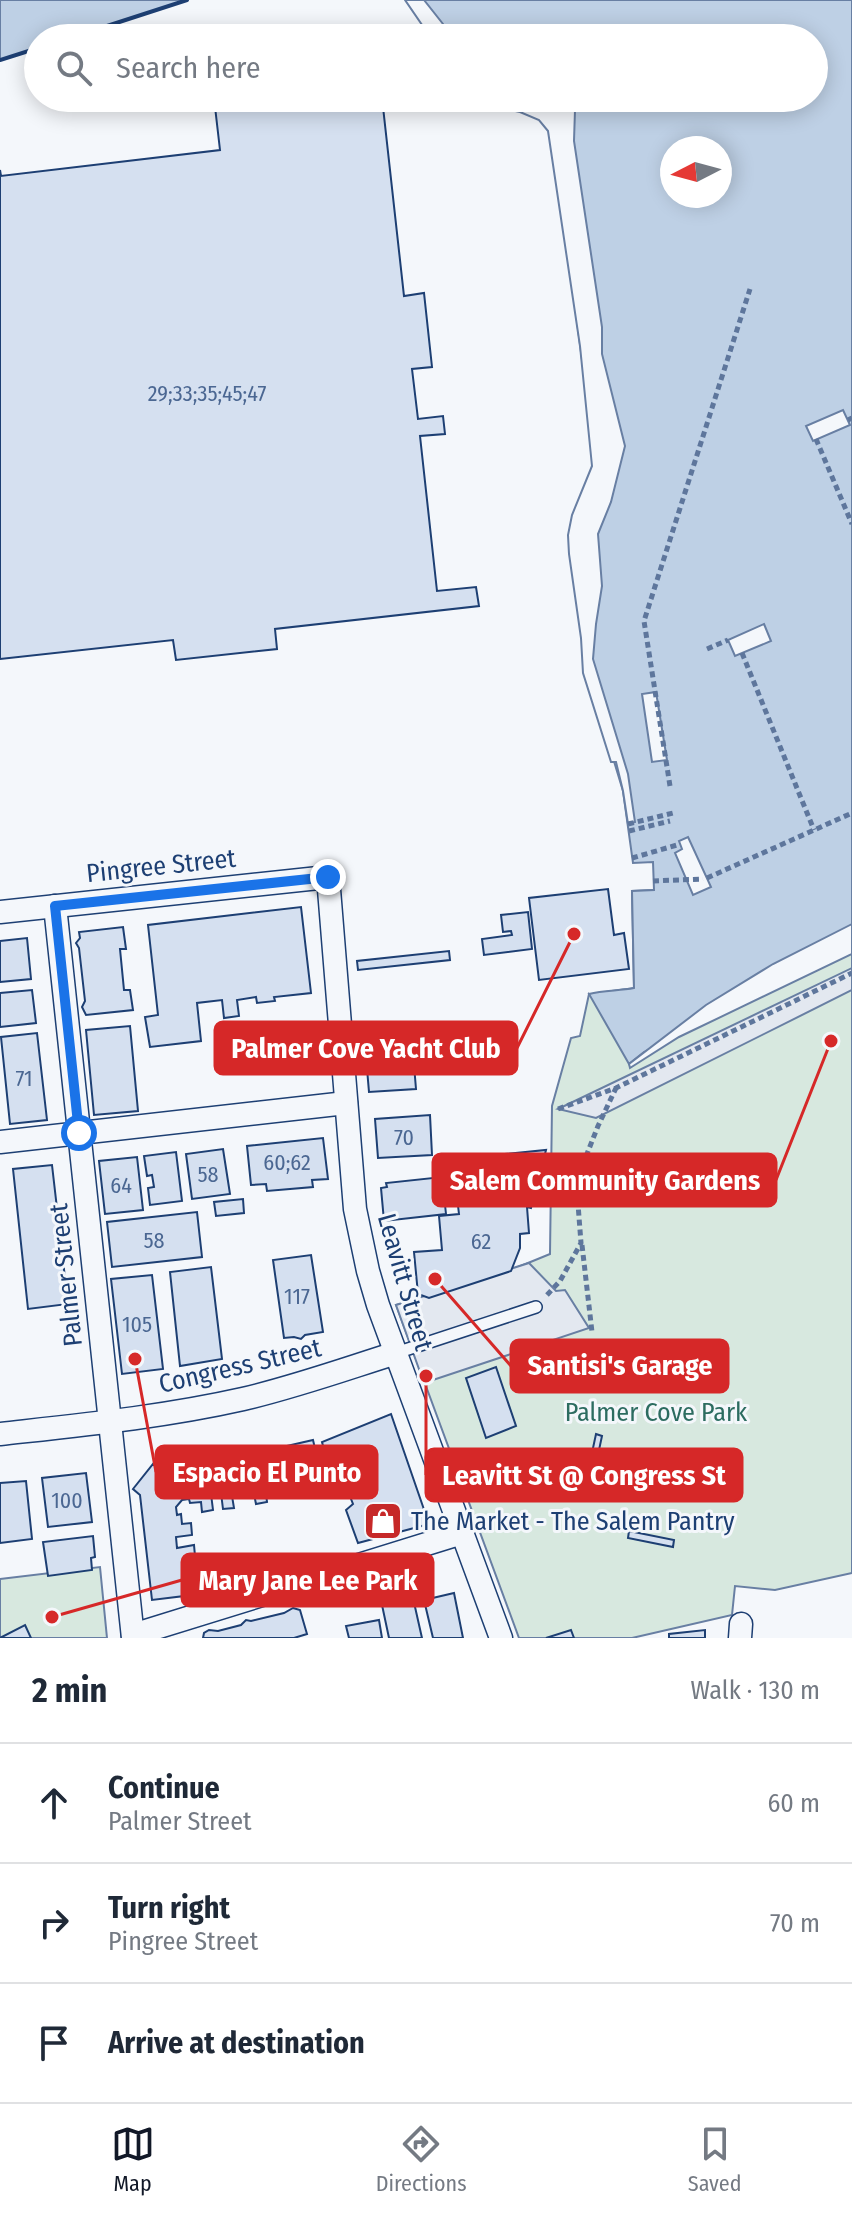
<!DOCTYPE html>
<html lang="en">
<head>
<meta charset="utf-8">
<style>
	body { margin:0; font-family:"Fira Sans Condensed",sans-serif; background:#f2f2f3; color:#1f2937 }
	.compass { position:absolute; left:660px; top:136px; width:72px; height:72px; border-radius:50%; background:#fff; box-shadow:0 4px 20px #0003; rotate:264deg }
	.stop { position:absolute; width:24px; height:24px; margin:-18px; border:6px solid #1a73e8; border-radius:50%; background:#fff }
	.stop.end { background:#1a73e8; border-color:#fff; box-shadow:0 2px 8px #0008 }
	.list { margin:0; padding:0; list-style:none }
	h2 { display:flex; justify-content:space-between; align-items:center; height:104px; margin:0; padding:0 32px; font-size:34px }
	h2 small { font-size:26px; font-weight:400; color:#747a83 }
	.list li { display:grid; grid-template-columns:52px 1fr auto; gap:24px; align-items:center; box-sizing:border-box; height:120px; padding:0 32px; border-top:2px solid #e0e1e3 }
	.list b { display:block; font-size:30px; white-space:nowrap }
	.list p { margin:0; font-size:26px; white-space:nowrap; color:#747a83 }
	.list em { font-size:26px; font-style:normal; color:#747a83 }
	.icon { flex:none; width:44px; height:44px; fill:none; stroke:currentColor; stroke-width:2; stroke-linecap:round; stroke-linejoin:round }
	.map { position:relative; flex:none; width:852px; height:1638px; overflow:hidden }
	.search { position:absolute; background:#fff; box-shadow:0 4px 20px #0003; left:24px; right:24px; top:24px; height:88px; display:flex; align-items:center; gap:20px; box-sizing:border-box; padding:0 28px; border-radius:44px; color:#747a83; font-size:30px }
	.sheet { height:464px; background:#fff }
	nav { display:flex; justify-content:space-around; align-items:center; box-sizing:border-box; height:112px; border-top:2px solid #e0e1e3; background:#fff; font-size:22px; color:#747a83 }
	nav a { display:grid; justify-items:center; gap:4px }
	nav .on { color:#111827 }
	.map>svg:first-child { display:block }
</style>
</head>
<body>
<div class="map">
<svg width="852" height="1638" viewBox="0 0 852 1638">
	<rect width="100%" height="100%" fill="#f4f7fb"/>
	<g fill="#d7e8df" stroke="#687fa3" stroke-width="2">
		<path d="M 654,890 L 852,949 L 852,1573 L 775,1590 L 735,1586 L 732,1615 L 632,1638 L 519,1638 L 396,1305 C 449,1293 500,1275 550,1254 L 552,1106 L 571,1038 L 580,1036 L 589,994 L 591,996 C 604,990 619,991 634,988 L 632,891 Z"/>
		<path d="M 100,1567 L 107,1638 L 0,1638 L 0,1579 Z"/>
	</g>
	<g fill="#e3e8f0" stroke="#687fa3" stroke-width="2">
		<path d="M 852,968 L 852,990 L 596,1118 L 558,1109 Z"/>
		<path d="M 529,1263 L 556,1291 L 565,1290 L 589,1328 L 424,1383 L 396,1305 Z"/>
	</g>
	<g fill="#bed0e5" stroke="#687fa3" stroke-width="2" fill-rule="evenodd">
		<path d="M 0,0 L 187,0 L 70,38 L 38,38 L 38,48 L 0,60 Z"/>
		<path d="M 409,0 L 852,0 L 852,949 L 644,1052 L 629,1064 L 589,994 C 604,990 619,991 634,988 L 632,891 L 654,890 L 653,862 L 633,863 L 623,791 L 586,669 L 596,467 L 552,130 L 542,117 L 477,98 L 814,98 L 814,38 L 435,38 ZM 672,148 L 720,148 L 720,196 L 672,196 Z"/>
	</g>
	<g fill="#f4f7fb" stroke="#687fa3" stroke-width="2">
		<path d="M 405,0 L 424,0 L 443,24 L 450,38 L 431,38 Z"/>
		<path d="M 473,98 L 568,98 L 575,110 L 574,141 L 602,327 L 602,354 L 625,446 L 611,502 L 598,534 L 602,586 L 596,624 L 593,659 L 628,774 L 635,822 L 628,824 L 623,791 L 616,762 L 611,762 L 583,673 L 581,638 L 569,554 L 568,535 L 572,515 L 592,466 L 580,346 L 548,131 L 539,120 L 520,112 L 477,103 Z"/>
		<path d="M 843,410 L 850,425 L 813,441 L 806,426 Z"/>
		<path d="M 764,624 L 771,641 L 735,656 L 728,640 Z"/>
		<path d="M 656,692 L 667,760 L 652,762 L 642,694 Z"/>
		<path d="M 688,837 L 711,887 L 693,895 L 675,853 L 682,849 L 679,841 Z"/>
		<path d="M 852,924 L 852,954 L 679,1037 L 630,1068 L 629,1064 L 706,1005 L 773,964 Z"/>
	</g>
	<g fill="#d5e0f0" stroke="#1d3f73" stroke-width="2">
		<path d="M 214,98 L 382,98 L 404,296 L 424,293 L 432,367 L 412,369 L 418,419 L 443,416 L 445,434 L 420,436 L 437,591 L 476,587 L 479,606 L 275,629 L 277,649 L 176,660 L 173,640 L 0,659 L 0,170 L 1,176 L 220,150 Z"/>
		<path d="M 608,889 L 614,935 L 624,933 L 629,969 L 539,980 L 529,898 Z"/>
		<path d="M 301,907 L 311,993 L 274,997 L 275,1001 L 257,1003 L 256,997 L 237,1000 L 239,1016 L 224,1018 L 222,1000 L 197,1003 L 201,1041 L 150,1047 L 145,1017 L 158,1015 L 148,925 Z"/>
		<path d="M 528,912 L 532,949 L 484,955 L 482,939 L 512,935 L 511,931 L 503,932 L 501,915 Z"/>
		<path d="M 123,927 L 126,949 L 120,949 L 124,990 L 130,990 L 133,1010 L 86,1015 L 82,1007 L 85,1001 L 79,948 L 76,943 L 80,938 L 79,932 Z"/>
		<path d="M 27,938 L 31,979 L 0,982 L 0,941 Z"/>
		<path d="M 449,951 L 450,960 L 358,970 L 357,961 Z"/>
		<path d="M 32,990 L 36,1023 L 0,1027 L 0,993 Z"/>
		<path d="M 130,1026 L 138,1111 L 94,1115 L 86,1030 Z"/>
		<path d="M 37,1033 L 47,1120 L 10,1124 L 1,1037 Z"/>
		<path d="M 413,1053 L 416,1089 L 369,1092 L 366,1057 Z"/>
		<path d="M 430,1115 L 432,1155 L 378,1158 L 375,1119 Z"/>
		<path d="M 323,1138 L 328,1179 L 312,1180 L 313,1187 L 267,1191 L 266,1184 L 251,1185 L 247,1146 Z"/>
		<path d="M 223,1149 L 230,1194 L 192,1199 L 186,1154 Z"/>
		<path d="M 546,1150 L 538,1181 L 466,1189 L 463,1158 Z"/>
		<path d="M 176,1152 L 182,1201 L 150,1205 L 148,1188 L 154,1187 L 152,1175 L 147,1176 L 144,1156 Z"/>
		<path d="M 137,1157 L 143,1210 L 105,1214 L 99,1161 Z"/>
		<path d="M 52,1165 L 68,1304 L 28,1309 L 13,1169 Z"/>
		<path d="M 442,1177 L 446,1214 L 384,1221 L 381,1188 L 387,1187 L 386,1183 Z"/>
		<path d="M 538,1181 L 531,1208 L 527,1207 L 529,1233 L 520,1234 L 520,1248 L 511,1271 L 429,1298 L 418,1294 L 414,1252 L 442,1250 L 439,1216 L 459,1214 L 456,1189 Z"/>
		<path d="M 243,1199 L 244,1213 L 216,1216 L 214,1202 Z"/>
		<path d="M 197,1212 L 202,1257 L 112,1267 L 107,1222 Z"/>
		<path d="M 311,1255 L 323,1332 L 305,1335 L 301,1339 L 294,1337 L 284,1338 L 273,1260 Z"/>
		<path d="M 211,1267 L 222,1359 L 180,1366 L 170,1272 Z"/>
		<path d="M 152,1275 L 163,1369 L 122,1374 L 111,1279 Z"/>
		<path d="M 496,1367 L 516,1426 L 486,1438 L 466,1378 Z"/>
		<path d="M 391,1414 L 429,1524 L 358,1543 L 346,1510 L 353,1504 L 341,1474 L 331,1475 L 322,1442 Z"/>
		<path d="M 596,1434 L 602,1436 L 593,1478 L 587,1476 Z"/>
		<path d="M 313,1440 L 322,1478 L 287,1487 L 278,1448 Z"/>
		<path d="M 267,1455 L 270,1485 L 265,1486 L 267,1502 L 256,1504 L 254,1494 L 232,1496 L 234,1508 L 223,1509 L 221,1493 L 211,1494 L 213,1510 L 202,1512 L 201,1502 L 190,1503 L 189,1499 L 182,1500 L 176,1507 L 177,1515 L 181,1514 L 182,1524 L 191,1523 L 192,1535 L 176,1537 L 177,1548 L 194,1545 L 195,1556 L 185,1557 L 187,1579 L 198,1577 L 199,1589 L 184,1591 L 184,1596 L 152,1600 L 140,1495 L 133,1489 L 153,1464 L 162,1472 L 170,1471 L 170,1466 Z"/>
		<path d="M 86,1473 L 92,1522 L 48,1527 L 42,1478 Z"/>
		<path d="M 26,1481 L 32,1539 L 0,1543 L 0,1483 Z"/>
		<path d="M 629,1531 L 674,1540 L 673,1547 L 628,1538 Z"/>
		<path d="M 93,1536 L 95,1557 L 91,1558 L 92,1570 L 48,1576 L 43,1542 Z"/>
		<path d="M 454,1593 L 463,1638 L 433,1638 L 424,1600 Z"/>
		<path d="M 413,1598 L 422,1638 L 389,1638 L 382,1605 Z"/>
		<path d="M 293,1608 L 300,1610 L 307,1634 L 294,1638 L 203,1638 L 204,1633 L 209,1630 L 218,1631 L 241,1625 L 246,1620 L 251,1621 L 284,1613 Z"/>
		<path d="M 379,1620 L 382,1638 L 349,1638 L 346,1626 Z"/>
		<path d="M 25,1625 L 31,1638 L 0,1638 Z"/>
		<path d="M 571,1630 L 574,1638 L 546,1638 Z"/>
		<path d="M 705,1630 L 705,1638 L 669,1638 L 669,1634 Z"/>
	</g>
	<g fill="none" stroke-linecap="round" stroke-linejoin="round">
		<g stroke="#1d3f73" stroke-width="14">
			<path id="lane" d="M 396,1353 L 536,1307"/>
		</g>
		<g stroke="#1d3f73" stroke-width="25">
			<g id="street">
				<path d="M 55,906 L 133,1638"/>
				<path d="M 0,912 L 328,877 L 355,1209 L 368,1271 L 378,1305 L 501,1638"/>
				<path d="M 0,1142 L 346,1103"/>
				<path d="M 0,1434 C 81,1425 163,1417 243,1399 C 295,1387 345,1369 396,1353"/>
				<path d="M 133,1635 L 462,1533"/>
				<path d="M 740,1638 L 741,1624"/>
			</g>
		</g>
		<g stroke="#5e769c" stroke-width="5" stroke-dasharray="6 4" stroke-linecap="butt">
			<path d="M 848,420 L 852,418"/>
			<path d="M 816,439 L 852,524"/>
			<path d="M 707,649 L 728,640"/>
			<path d="M 742,653 L 814,830"/>
			<path d="M 670,786 L 644,621 L 750,289"/>
			<path d="M 628,824 L 673,813"/>
			<path d="M 629,831 L 670,821"/>
			<path d="M 632,858 L 677,845"/>
			<path d="M 707,878 L 852,813"/>
			<path d="M 653,881 L 703,879"/>
			<path d="M 558,1109 L 616,1088 L 852,973"/>
			<path d="M 582,1245 L 592,1332"/>
			<path d="M 547,1295 L 560,1281 L 581,1243 L 578,1204 L 583,1164 L 598,1126 L 616,1088"/>
		</g>
		<use href="#lane" stroke="#f4f7fb" stroke-width="11"/>
		<use href="#street" stroke="#f4f7fb" stroke-width="22"/>
		<g stroke="#1d3f73" stroke-width="4">
			<path d="M 70,38 L 187,0"/>
			<path d="M 0,60 L 38,48"/>
		</g>
	</g>
	<g fill="none" stroke-linecap="round" stroke-linejoin="round">
		<path stroke="#1a73e8" stroke-width="10" d="M 79,1133 L 55,906 L 328,877"/>
	</g>
	<defs>
		<g id="shop-square" transform="scale(2)"><rect x="-9" y="-9" width="18" height="18" rx="4" fill="#c62828" stroke="#f4f7fb"/><path d="M-5-2.5h2.3a2.7 3.5 0 0 1 5.4 0H5L5.5 6h-11ZM-1.5-2.5h3a1.5 2.3 0 0 0-3 0Z" fill="#fff"/></g>
	</defs>
	<g fill-rule="evenodd">
		<use href="#shop-square" x="383" y="1521"/>
	</g>
	<g text-anchor="middle" dominant-baseline="central" stroke-width="6" stroke-linejoin="round" paint-order="stroke">
		<g font-size="22" fill="#4b6792">
			<text x="207" y="393">29;33;35;45;47</text>
			<text x="24" y="1078">71</text>
			<text x="404" y="1137">70</text>
			<text x="287" y="1162">60;62</text>
			<text x="208" y="1174">58</text>
			<text x="121" y="1185">64</text>
			<text x="154" y="1240">58</text>
			<text x="481" y="1241">62</text>
			<text x="297" y="1296">117</text>
			<text x="137" y="1324">105</text>
			<text x="67" y="1500">100</text>
		</g>
		<g font-size="26" fill="#1d3f73" stroke="#f4f7fb">
			<text transform="translate(161 866) rotate(-6)">Pingree Street</text>
			<text transform="translate(66 1275) rotate(-96)">Palmer Street</text>
			<text transform="translate(405 1282) rotate(74)">Leavitt Street</text>
			<text transform="translate(240 1366) rotate(-13)">Congress Street</text>
		</g>
		<g font-size="26" fill="#2c6c60" stroke="#f4f7fb">
			<text x="656" y="1412">Palmer Cove Park</text>
		</g>
		<g font-size="26" fill="#1d3f73" stroke="#f4f7fb" text-anchor="start">
			<text x="411" y="1521">The Market - The Salem Pantry</text>
		</g>
	</g>
	<path fill="none" stroke="#d62828" stroke-width="3" d="M574 934L517 1048M831 1041L776 1180M435 1279L511 1366M135 1359L156 1472M426 1376L426 1475M52 1617L182 1580"/>
	<g fill="#d62828" stroke="#f4f7fb" stroke-width="3">
		<circle cx="574" cy="934" r="8"/>
		<circle cx="831" cy="1041" r="8"/>
		<circle cx="435" cy="1279" r="8"/>
		<circle cx="135" cy="1359" r="8"/>
		<circle cx="426" cy="1376" r="8"/>
		<circle cx="52" cy="1617" r="8"/>
	</g>
	<g fill="#d62828" stroke="#d62828" stroke-width="3">
		<rect x="215" y="1022" width="302" height="52" rx="8"/>
		<rect x="433" y="1154" width="343" height="52" rx="8"/>
		<rect x="511" y="1340" width="217" height="52" rx="8"/>
		<rect x="156" y="1446" width="221" height="52" rx="8"/>
		<rect x="426" y="1449" width="316" height="52" rx="8"/>
		<rect x="182" y="1554" width="251" height="52" rx="8"/>
	</g>
	<g font-size="28" text-anchor="middle" font-weight="bold" fill="#fff">
		<text x="366" y="1058">Palmer Cove Yacht Club</text>
		<text x="605" y="1190">Salem Community Gardens</text>
		<text x="620" y="1375">Santisi's Garage</text>
		<text x="267" y="1482">Espacio El Punto</text>
		<text x="584" y="1485">Leavitt St @ Congress St</text>
		<text x="308" y="1590">Mary Jane Lee Park</text>
	</g>
</svg>
<svg class="compass" viewBox="-18 -18 36 36"><path d="M0-13l5 13h-10z" fill="#e53935"/><path d="M0 13l5-13h-10z" fill="#747a83"/></svg>
<div class="stop" style="left:79px;top:1133px"></div>
<div class="stop end" style="left:328px;top:877px"></div>
<div class="search"><svg class="icon" aria-label="search" viewBox="0 0 24 24"><circle cx="10" cy="10" r="6"/><path d="M15 15l6 6"/></svg>Search here</div>
</div>
<section class="sheet">
<h2>2 min<small>Walk · 130 m</small></h2>
<ul class="list">
<li><svg class="icon" aria-label="ahead" viewBox="0 0 24 24"><path d="M12 20V5M6 11l6-6 6 6"/></svg><div><b>Continue</b><p>Palmer Street</p></div><em>60 m</em></li>
<li><svg class="icon" aria-label="right" viewBox="0 0 24 24"><path d="M7 20v-9h11M14 6l5 5-5 5"/></svg><div><b>Turn right</b><p>Pingree Street</p></div><em>70 m</em></li>
<li><svg class="icon" aria-label="arrive" viewBox="0 0 24 24"><path d="M6 21V4h12l-3 4 3 4H6"/></svg><div><b>Arrive at destination</b></div></li>
</ul>
</section>
<nav>
<a class="on"><svg class="icon" aria-label="map" viewBox="0 0 24 24"><path d="M3 6l6-2 6 2 6-2v14l-6 2-6-2-6 2zM9 4v14M15 6v14"/></svg>Map</a>
<a><svg class="icon" aria-label="directions" viewBox="0 0 24 24"><path d="M12 3l9 9-9 9-9-9zM9 14v-3h6M13 9l2 2-2 2"/></svg>Directions</a>
<a><svg class="icon" aria-label="saved" viewBox="0 0 24 24"><path d="M7 4h10v16l-5-4-5 4z"/></svg>Saved</a>
</nav>
</body>
</html>
